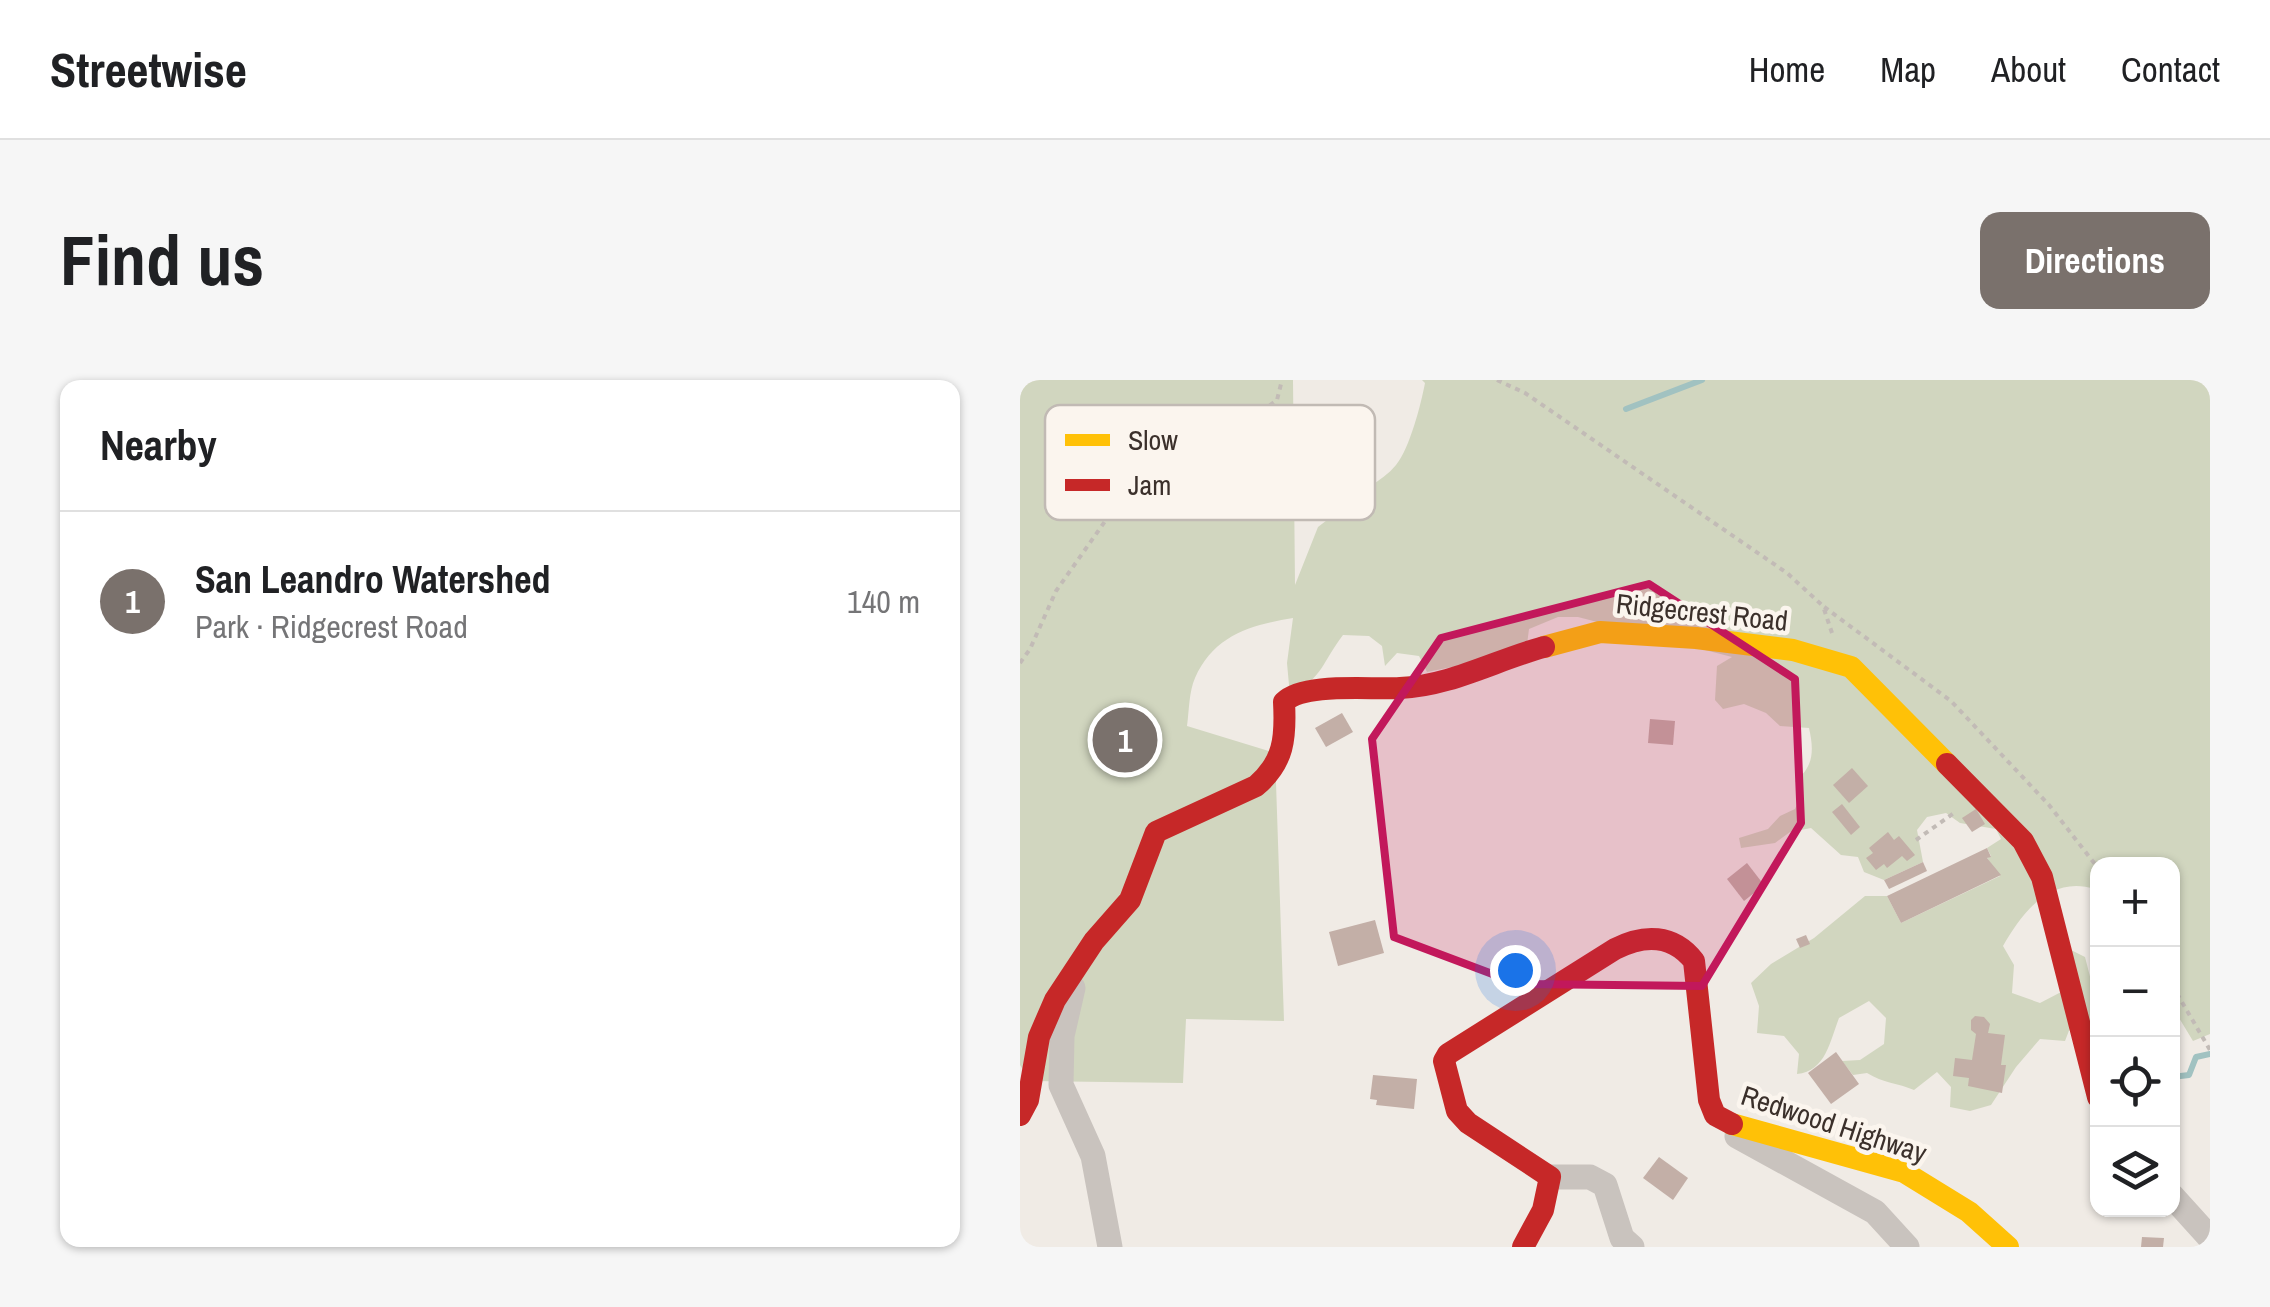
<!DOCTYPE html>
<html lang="en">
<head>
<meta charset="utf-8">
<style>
	body { margin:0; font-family:"Archivo Narrow",sans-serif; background:#f6f6f6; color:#202124 }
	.controls { position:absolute; right:30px; bottom:30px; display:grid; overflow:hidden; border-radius:20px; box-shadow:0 2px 8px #0004 }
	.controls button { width:90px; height:90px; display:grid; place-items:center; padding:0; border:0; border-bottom:2px solid #e0e0e0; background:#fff; color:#202124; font:50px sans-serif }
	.you { position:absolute; left:495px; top:590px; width:35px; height:35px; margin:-25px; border:8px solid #fff; border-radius:50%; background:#1a73e8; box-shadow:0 0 0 15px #1a73e833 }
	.badge { display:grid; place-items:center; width:65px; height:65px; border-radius:50%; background:#7a716c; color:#fff; font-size:32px; font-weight:700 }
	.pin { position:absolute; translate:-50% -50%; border:5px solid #fff; box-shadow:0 2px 10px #0006 }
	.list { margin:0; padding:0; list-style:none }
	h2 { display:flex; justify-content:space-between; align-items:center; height:130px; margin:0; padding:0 40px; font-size:42px }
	h2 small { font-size:32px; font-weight:400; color:#757577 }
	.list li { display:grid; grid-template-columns:65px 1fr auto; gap:30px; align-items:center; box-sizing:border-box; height:180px; padding:0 40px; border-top:2px solid #e0e0e0 }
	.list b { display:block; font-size:38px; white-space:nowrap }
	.list p { margin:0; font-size:32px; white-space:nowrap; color:#757577 }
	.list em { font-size:32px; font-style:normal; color:#757577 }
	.icon { flex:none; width:55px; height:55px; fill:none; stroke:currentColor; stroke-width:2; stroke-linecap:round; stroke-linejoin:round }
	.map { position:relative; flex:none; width:1190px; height:867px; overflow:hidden; border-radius:20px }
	header { display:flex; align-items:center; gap:60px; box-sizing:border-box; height:140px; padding:0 50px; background:#fff; border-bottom:2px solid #e0e0e0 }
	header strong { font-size:48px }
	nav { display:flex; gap:55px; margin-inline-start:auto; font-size:35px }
	.intro { display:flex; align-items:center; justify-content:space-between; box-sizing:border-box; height:240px; padding:0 60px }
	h1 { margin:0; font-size:70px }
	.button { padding:25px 45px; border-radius:20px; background:#7a716c; color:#fff; font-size:35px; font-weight:700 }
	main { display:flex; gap:60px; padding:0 60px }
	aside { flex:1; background:#fff; border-radius:20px; box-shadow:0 2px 8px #0004 }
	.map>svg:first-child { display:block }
</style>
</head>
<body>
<header>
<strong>Streetwise</strong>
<nav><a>Home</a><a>Map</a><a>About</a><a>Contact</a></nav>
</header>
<div class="intro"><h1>Find us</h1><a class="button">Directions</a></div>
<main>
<aside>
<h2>Nearby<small></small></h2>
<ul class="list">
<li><span class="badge">1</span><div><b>San Leandro Watershed</b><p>Park · Ridgecrest Road</p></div><em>140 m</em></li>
</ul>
</aside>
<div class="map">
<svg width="1190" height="867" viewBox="0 0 1190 867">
	<rect width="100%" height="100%" fill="#f0ebe5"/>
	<path fill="#d1d6bf" d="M 0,0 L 273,0 L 275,205 L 298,147 L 311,137 L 317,123 C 337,114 362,102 376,85 C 390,68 401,24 405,3 L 402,0 L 1190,0 L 1190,654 L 1173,661 L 1153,628 L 1152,484 L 1078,484 L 1077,542 L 1075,509 C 1031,495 1003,531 983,566 L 994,585 L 992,613 L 1020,623 L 1043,611 L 1049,569 L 1065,577 L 1076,620 L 1072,642 L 1050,648 L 1045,661 L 1020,659 L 996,687 L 971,725 L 950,731 L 930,727 L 931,707 L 917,692 L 894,710 C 878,703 863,703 847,693 L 833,695 L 822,681 L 840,680 L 864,664 L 866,638 L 849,621 L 819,638 C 810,661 806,691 777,694 L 779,674 L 764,656 L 737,653 L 739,626 L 731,603 L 751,584 L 794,558 L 845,516 L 867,516 L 881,543 L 980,496 L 967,478 L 971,476 L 967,468 L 981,459 L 976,449 L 940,443 L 926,433 L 907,437 L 897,450 L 903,482 L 864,500 L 844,492 L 838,477 L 821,475 L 791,448 L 770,452 L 755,463 L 721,468 L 719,458 L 748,449 L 760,436 L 775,429 L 783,411 L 775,401 C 794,387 794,370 789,348 L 760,346 L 746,333 L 724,324 L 703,329 L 695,320 L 697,286 L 712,277 L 558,237 L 538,237 L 509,249 L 506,272 L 407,292 L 399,276 L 377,273 L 365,286 L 362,266 L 349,256 L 323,255 C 301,284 304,296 270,316 L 267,283 L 273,238 C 231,245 194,255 175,298 C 169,311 169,331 167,346 L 255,373 L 264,641 L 166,639 L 163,703 L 10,701 L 0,685 Z"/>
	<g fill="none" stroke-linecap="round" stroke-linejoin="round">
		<g stroke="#a1c2c1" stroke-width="6">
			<path d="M 606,29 L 682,0"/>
			<path d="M 1152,697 L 1169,695 L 1176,677 L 1190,674"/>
		</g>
	</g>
	<g fill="#c3afa7">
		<path d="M 322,333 L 333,352 L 306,367 L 295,348 Z"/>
		<path d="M 630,339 L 655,341 L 653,365 L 628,363 Z"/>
		<path d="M 832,388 L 848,406 L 829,423 L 813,405 Z"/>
		<path d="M 822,424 L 840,447 L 831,455 L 812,432 Z"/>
		<path d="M 956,429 L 965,444 L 952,452 L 942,438 Z"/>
		<path d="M 868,452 L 874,460 L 879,456 L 895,475 L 887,481 L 882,476 L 867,488 L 864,484 L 856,490 L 846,478 L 853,473 L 849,468 Z"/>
		<path d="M 967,468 L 971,477 L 967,478 L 981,495 L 881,543 L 867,516 Z"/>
		<path d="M 903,482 L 907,491 L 869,509 L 864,500 Z"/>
		<path d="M 727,483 L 744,505 L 724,521 L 707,499 Z"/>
		<path d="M 355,540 L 364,573 L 318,586 L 309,552 Z"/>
		<path d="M 786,555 L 790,564 L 780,568 L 776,559 Z"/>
		<path d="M 955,636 L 964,637 L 970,644 L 968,653 L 985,655 L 981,685 L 986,685 L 982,713 L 948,706 L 949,698 L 933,696 L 935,678 L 952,680 L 956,654 L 951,650 L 951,640 Z"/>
		<path d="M 816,672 L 839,704 L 811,724 L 788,693 Z"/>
		<path d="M 353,695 L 397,699 L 394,729 L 356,725 L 357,720 L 350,719 Z"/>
		<path d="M 639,777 L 668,798 L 653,820 L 623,798 Z"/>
		<path d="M 1122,857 L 1144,858 L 1143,867 L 1121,867 Z"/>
	</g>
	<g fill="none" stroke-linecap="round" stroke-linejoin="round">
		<g stroke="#c2bbb6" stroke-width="4" stroke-dasharray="5 5" stroke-linecap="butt">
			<path d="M 477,0 L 505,13 L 767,193 L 803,226"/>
			<path d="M 812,253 L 803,226 L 931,321 L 1029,425 L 1078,488"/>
			<path d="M 0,283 L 10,269 L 36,211 L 100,120 L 155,78 L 195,61 L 233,38 L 257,20 L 262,0"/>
			<path d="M 896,460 L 934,433"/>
			<path d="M 1152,605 L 1190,670"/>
		</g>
		<g stroke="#c9c3be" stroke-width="25">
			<path d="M 53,608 L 42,656 L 41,705 L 73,776 L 90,867"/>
			<path d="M 717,756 L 855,832 L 887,867"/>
			<path d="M 530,797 L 570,797 L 585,805 L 602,858 L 612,867"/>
			<path d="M 1152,816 L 1190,858"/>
		</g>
		<g stroke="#ffc107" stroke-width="22">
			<path d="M 524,267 L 580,252 L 676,258 L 773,270 L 831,287 L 927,384"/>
			<path d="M 712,744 L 884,792 L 949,832 L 988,867"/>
		</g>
		<g stroke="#c62828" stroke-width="22">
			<path d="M 927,384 L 1003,461 L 1022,497 L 1078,717"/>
			<path d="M 0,735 L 8,720 L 19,657 L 35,620 L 74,561 L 110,520 L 136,452 L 236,406 C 264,382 266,358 264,322 C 284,302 351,310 380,308 C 430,306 476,280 524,267"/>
			<path d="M 503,867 L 523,830 L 530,797 L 448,743 L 437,731 L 424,681 L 428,674 L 595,569 C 624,554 653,554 674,581 L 689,720 L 695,735 L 712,744"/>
		</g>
	</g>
	<path fill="#c2185b" fill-opacity="0.2" stroke="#c2185b" stroke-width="8" stroke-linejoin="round" d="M 629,204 L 775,299 L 781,443 L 682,606 L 499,604 L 374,557 L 352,359 L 421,258 Z"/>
	<g text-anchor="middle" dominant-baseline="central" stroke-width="9" stroke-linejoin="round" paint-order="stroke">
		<g font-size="28" fill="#3b302b" stroke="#fbf5ee">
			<text transform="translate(682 232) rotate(6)">Ridgecrest Road</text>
			<text transform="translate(814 744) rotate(18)">Redwood Highway</text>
		</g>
	</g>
	<rect x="25" y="25" width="330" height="115" rx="15" fill="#fbf5ee" stroke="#c1bab4" stroke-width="2.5"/>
	<rect x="45" y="54" width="45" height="12" fill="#ffc107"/>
	<rect x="45" y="99" width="45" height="12" fill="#c62828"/>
	<g font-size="28" fill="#3b302b">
		<text x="108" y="70">Slow</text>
		<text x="108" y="115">Jam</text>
	</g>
</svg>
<div class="controls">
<button>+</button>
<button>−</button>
<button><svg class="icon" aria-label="locate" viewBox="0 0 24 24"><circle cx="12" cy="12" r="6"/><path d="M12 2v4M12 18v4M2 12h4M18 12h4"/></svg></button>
<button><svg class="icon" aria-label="layers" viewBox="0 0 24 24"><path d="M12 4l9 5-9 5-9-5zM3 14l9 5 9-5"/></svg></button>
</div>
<div class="you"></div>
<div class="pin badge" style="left:105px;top:360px">1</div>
</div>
</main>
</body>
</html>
